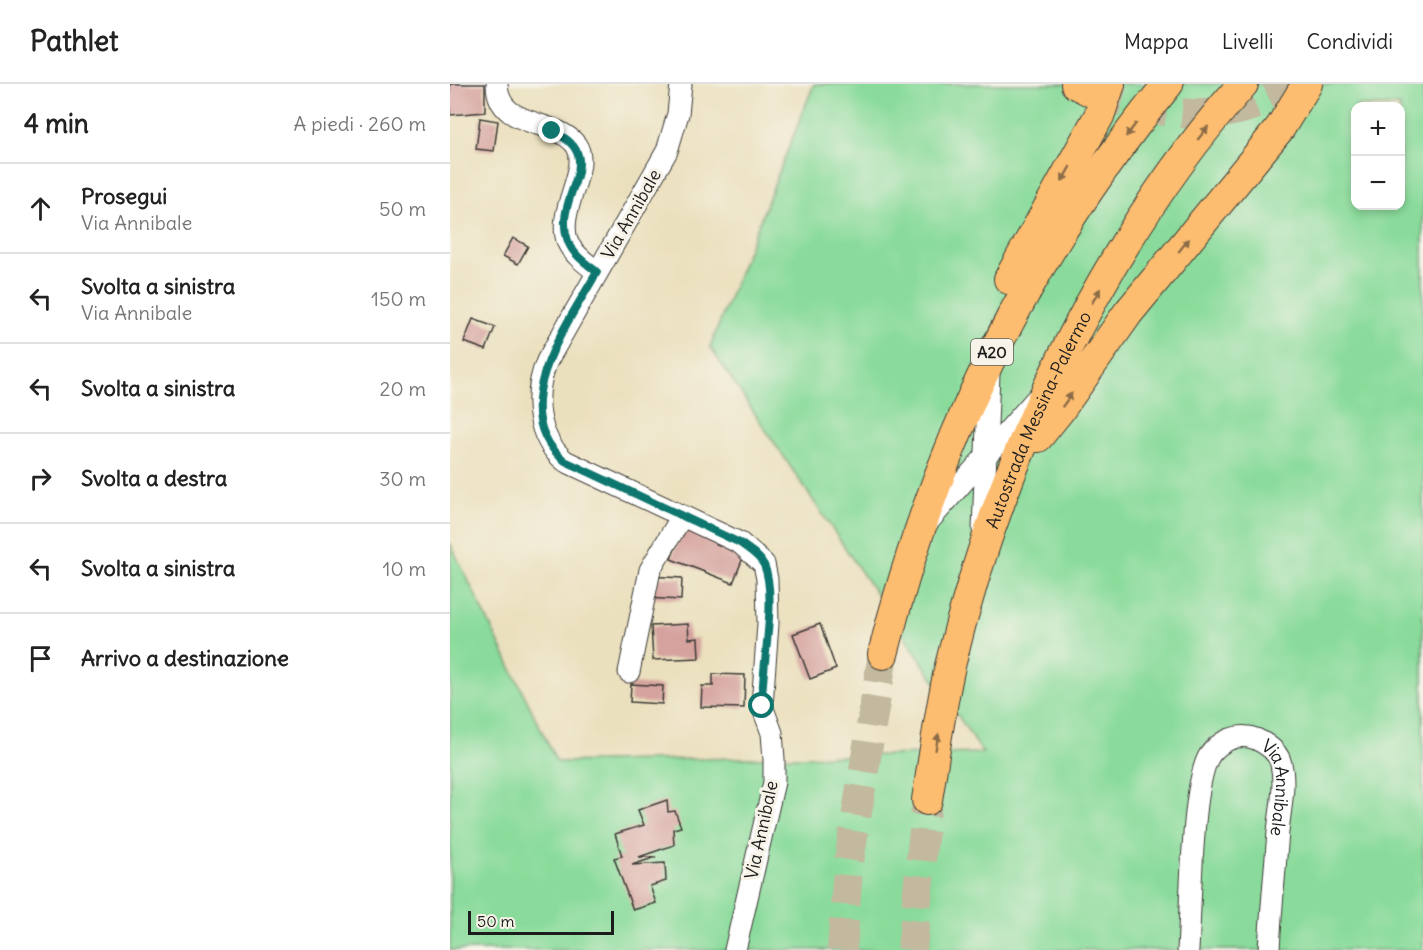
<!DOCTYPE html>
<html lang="it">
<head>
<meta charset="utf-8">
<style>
	body { margin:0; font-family:Delius,sans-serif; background:#f6f6f6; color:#222 }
	.controls { position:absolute; right:18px; top:18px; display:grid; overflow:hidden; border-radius:12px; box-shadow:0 3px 9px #0003 }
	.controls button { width:54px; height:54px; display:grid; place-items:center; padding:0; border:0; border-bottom:2px solid #e0e0e0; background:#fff; color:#222; font:30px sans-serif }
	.scale { position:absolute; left:18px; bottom:15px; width:146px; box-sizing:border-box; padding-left:6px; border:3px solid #1c1c1c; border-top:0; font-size:16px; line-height:21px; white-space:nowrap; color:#1c1c1c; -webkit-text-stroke:4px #f7f3e8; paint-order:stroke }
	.stop { position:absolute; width:18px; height:18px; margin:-14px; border:4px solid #0f766e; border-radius:50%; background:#fff }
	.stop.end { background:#0f766e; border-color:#fff; box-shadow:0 2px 6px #0008 }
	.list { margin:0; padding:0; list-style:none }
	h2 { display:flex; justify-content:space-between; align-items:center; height:78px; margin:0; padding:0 24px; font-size:26px }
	h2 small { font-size:20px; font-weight:400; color:#767676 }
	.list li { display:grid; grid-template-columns:39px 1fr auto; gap:18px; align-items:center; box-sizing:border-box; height:90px; padding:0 24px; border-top:2px solid #e0e0e0 }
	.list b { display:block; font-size:22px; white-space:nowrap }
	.list p { margin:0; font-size:20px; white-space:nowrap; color:#767676 }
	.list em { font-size:20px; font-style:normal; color:#767676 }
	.icon { flex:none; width:33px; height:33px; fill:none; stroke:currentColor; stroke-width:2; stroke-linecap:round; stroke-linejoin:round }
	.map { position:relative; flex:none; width:973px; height:866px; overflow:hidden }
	header { display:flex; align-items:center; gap:36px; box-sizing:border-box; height:84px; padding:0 30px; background:#fff; border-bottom:2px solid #e0e0e0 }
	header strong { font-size:28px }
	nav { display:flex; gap:33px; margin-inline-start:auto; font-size:21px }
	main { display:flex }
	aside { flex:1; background:#fff }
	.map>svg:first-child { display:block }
</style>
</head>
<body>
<header>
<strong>Pathlet</strong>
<nav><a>Mappa</a><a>Livelli</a><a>Condividi</a></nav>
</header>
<main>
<aside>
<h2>4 min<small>A piedi · 260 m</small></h2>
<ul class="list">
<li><svg class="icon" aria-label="ahead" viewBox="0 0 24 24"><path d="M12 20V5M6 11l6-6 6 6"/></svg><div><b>Prosegui</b><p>Via Annibale</p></div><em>50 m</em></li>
<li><svg class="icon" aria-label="left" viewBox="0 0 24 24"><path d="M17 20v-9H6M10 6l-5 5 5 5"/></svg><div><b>Svolta a sinistra</b><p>Via Annibale</p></div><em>150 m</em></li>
<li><svg class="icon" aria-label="left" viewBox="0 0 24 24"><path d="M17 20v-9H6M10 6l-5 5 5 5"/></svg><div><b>Svolta a sinistra</b></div><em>20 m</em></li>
<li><svg class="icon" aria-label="right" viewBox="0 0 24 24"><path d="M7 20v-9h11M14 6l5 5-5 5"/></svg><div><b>Svolta a destra</b></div><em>30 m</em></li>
<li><svg class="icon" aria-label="left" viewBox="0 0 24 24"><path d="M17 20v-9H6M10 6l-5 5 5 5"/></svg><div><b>Svolta a sinistra</b></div><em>10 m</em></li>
<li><svg class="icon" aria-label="arrive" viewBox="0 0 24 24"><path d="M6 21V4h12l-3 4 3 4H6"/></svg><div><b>Arrivo a destinazione</b></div></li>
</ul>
</aside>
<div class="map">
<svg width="973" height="866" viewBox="0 0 973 866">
	<rect width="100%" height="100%" fill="#f7f3e8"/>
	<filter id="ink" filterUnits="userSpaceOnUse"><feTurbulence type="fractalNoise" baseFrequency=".0167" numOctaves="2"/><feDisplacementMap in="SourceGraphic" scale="12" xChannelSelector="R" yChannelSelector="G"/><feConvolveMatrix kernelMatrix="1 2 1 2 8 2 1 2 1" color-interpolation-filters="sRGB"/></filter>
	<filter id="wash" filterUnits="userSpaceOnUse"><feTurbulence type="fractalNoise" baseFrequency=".008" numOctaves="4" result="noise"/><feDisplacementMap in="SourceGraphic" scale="24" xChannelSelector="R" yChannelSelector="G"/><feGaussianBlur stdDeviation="1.35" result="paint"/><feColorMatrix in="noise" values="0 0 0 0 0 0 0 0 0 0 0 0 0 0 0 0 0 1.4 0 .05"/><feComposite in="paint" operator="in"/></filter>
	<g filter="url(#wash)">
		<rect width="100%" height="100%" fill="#ebe0be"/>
		<path fill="#8adb9b" stroke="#537c5c" stroke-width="1.5" fill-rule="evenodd" d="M 364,0 L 973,0 L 973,866 L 0,866 L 0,459 L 107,678 L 533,669 L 260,263 ZM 906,22 L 950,22 L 950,122 L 906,122 Z"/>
		<g id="blocks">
			<g fill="#d5a29e">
				<path d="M 0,0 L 35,0 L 35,28 L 0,31 Z"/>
				<path d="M 30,34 L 48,37 L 44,67 L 26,65 Z"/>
				<path d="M 63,154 L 78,162 L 68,180 L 53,172 Z"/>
				<path d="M 23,235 L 45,243 L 36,266 L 14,258 Z"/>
				<path d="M 234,442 L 296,466 L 283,499 L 221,475 Z"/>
				<path d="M 198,492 L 232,494 L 231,516 L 197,514 Z"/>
				<path d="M 238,540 L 239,555 L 248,554 L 249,574 L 203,576 L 201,542 Z"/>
				<path d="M 370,540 L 386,585 L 360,595 L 343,550 Z"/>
				<path d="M 263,590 L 295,591 L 294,624 L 251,623 L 252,602 L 263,602 Z"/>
				<path d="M 181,600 L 213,602 L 212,620 L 180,618 Z"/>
				<path d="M 217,716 L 218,728 L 225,727 L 231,743 L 223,745 L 224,761 L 189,773 L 206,773 L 182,781 L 215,779 L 216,797 L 200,802 L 206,819 L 183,826 L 164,774 L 172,772 L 165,750 L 194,741 L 188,726 Z"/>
			</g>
		</g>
	</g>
	<g filter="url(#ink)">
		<use href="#blocks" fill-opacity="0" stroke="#3b3934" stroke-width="1.5"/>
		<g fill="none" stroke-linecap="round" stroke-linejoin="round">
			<g stroke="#c2b99e" stroke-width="30" stroke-dasharray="30 15" stroke-linecap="butt">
				<path d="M 644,9 C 715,31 779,46 845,0"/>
				<path d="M 392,866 L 398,783 L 433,570"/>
				<path d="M 462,866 L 477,716"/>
			</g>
			<g stroke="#3b3934" stroke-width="23">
				<g id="minor">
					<path d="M 47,0 C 48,46 105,33 126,61 C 142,84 105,127 118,159 C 123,170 137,180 147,188"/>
					<path d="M 231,0 L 228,30 L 217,67 L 97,277 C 83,310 86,353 115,377 L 290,459 L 314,480 L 317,495 L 318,540 L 312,622 L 322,649 L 324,675 L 324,698 L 285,866"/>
					<path d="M 478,438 L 586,315"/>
					<path d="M 533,446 L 539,289"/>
					<path d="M 179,588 L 200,486 L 232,432"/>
					<path id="s1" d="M 738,866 C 741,825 741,702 759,672 C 769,657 788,648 806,655 C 817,660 828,667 831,680 C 836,701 830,727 828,748 C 825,787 821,827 819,866"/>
				</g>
			</g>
			<g stroke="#3b3934" stroke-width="32">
				<g id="highway">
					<path d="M 626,0 L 644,9"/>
					<path d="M 559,195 L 649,32 L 660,0"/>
					<path d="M 588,353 L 609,327 L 678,229 L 830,44 L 857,0"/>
					<path d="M 433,570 C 487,357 578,170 718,0"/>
					<path id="s2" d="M 477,716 C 484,672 490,626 500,582 C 549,377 653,158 793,0"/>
				</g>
			</g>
			<use href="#minor" stroke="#fff" stroke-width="21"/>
			<use href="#highway" stroke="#fcbd6f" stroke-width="30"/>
		</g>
		<defs><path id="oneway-solid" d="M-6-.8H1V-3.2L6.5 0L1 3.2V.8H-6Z" transform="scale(1.5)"/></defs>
		<g fill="#8c6c46">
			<use href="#oneway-solid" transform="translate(681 46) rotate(127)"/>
			<use href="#oneway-solid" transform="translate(753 49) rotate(-52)"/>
			<use href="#oneway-solid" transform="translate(616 90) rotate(120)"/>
			<use href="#oneway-solid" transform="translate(734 161) rotate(-51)"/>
			<use href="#oneway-solid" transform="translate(646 212) rotate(-60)"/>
			<use href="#oneway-solid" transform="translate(617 316) rotate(-55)"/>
			<use href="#oneway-solid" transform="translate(487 658) rotate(-80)"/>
		</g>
	</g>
	<g fill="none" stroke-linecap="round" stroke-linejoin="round" filter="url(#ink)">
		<path stroke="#0f766e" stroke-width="8" d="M 102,47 C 162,74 101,111 118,157 C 122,170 137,180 147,188 C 118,240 52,326 115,377 L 290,459 C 298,465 309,471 314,481 C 328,512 311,585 312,622"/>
	</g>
	<g text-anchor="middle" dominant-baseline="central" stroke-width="6" stroke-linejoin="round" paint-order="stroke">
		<rect fill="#f7f3e8" stroke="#5e5c59" stroke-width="1.5" x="521" y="255" width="42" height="26" rx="4.5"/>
		<g font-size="16" font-weight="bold" fill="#1c1c1c">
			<text x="542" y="268">A20</text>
		</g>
		<g font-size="18" fill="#1c1c1c" stroke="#f7f3e8">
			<text transform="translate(181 130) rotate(-60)">Via Annibale</text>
			<text stroke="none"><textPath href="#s2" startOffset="398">Autostrada Messina-Palermo</textPath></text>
			<text stroke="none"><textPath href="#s1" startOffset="309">Via Annibale</textPath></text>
			<text transform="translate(311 746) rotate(-78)">Via Annibale</text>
		</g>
	</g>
</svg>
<div class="controls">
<button>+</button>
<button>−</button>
</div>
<div class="scale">50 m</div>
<div class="stop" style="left:312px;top:622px"></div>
<div class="stop end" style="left:102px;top:47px"></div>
</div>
</main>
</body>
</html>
